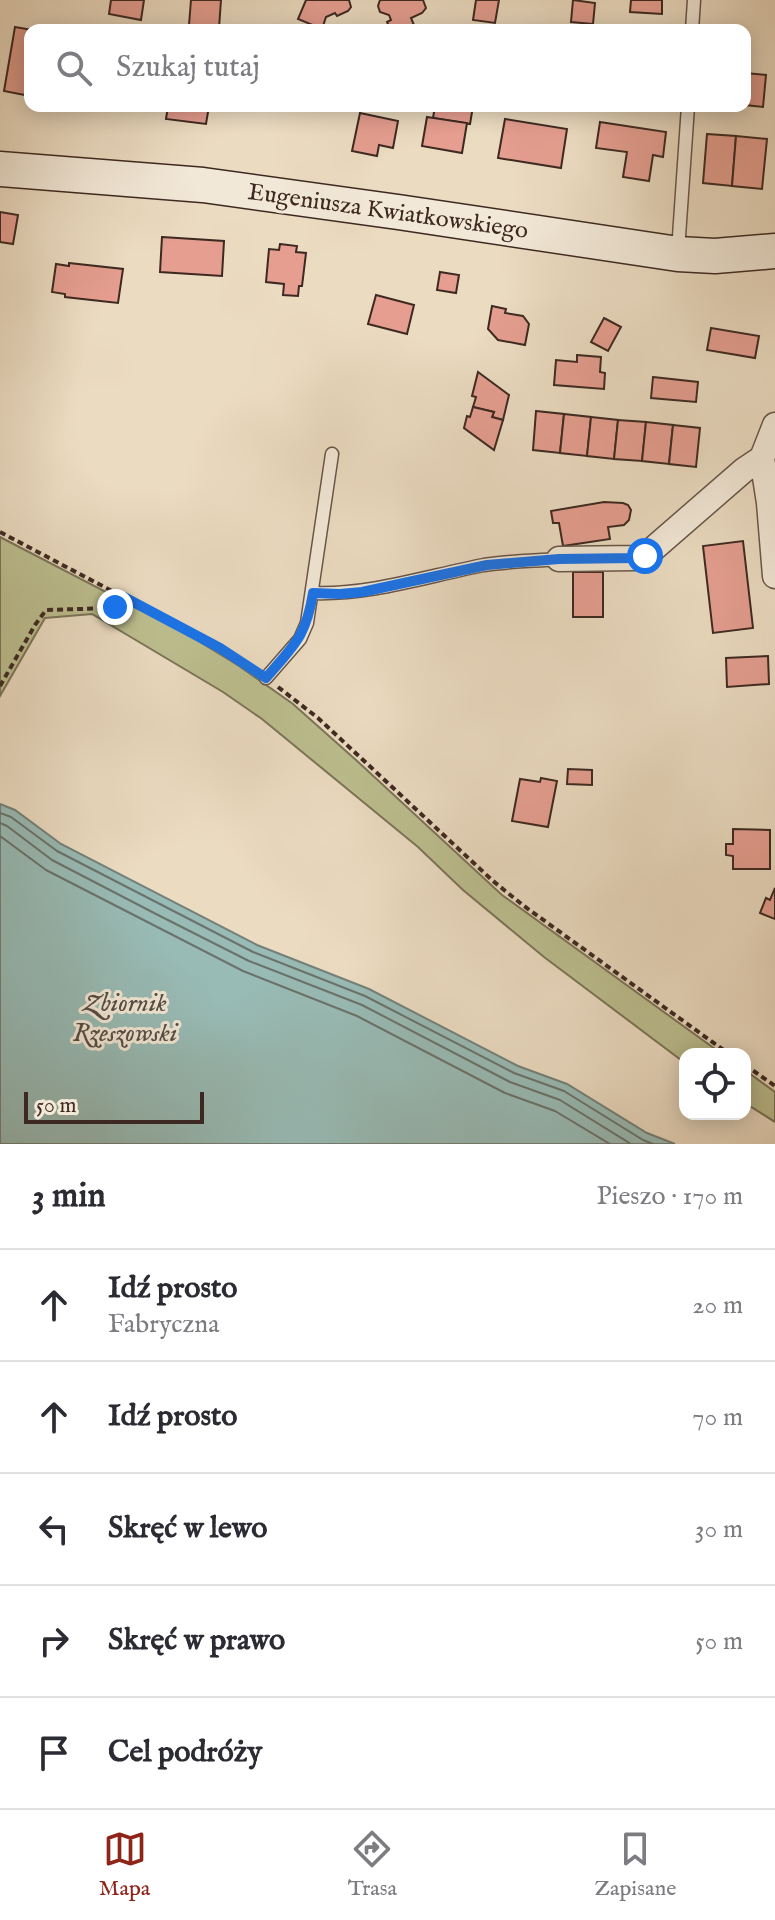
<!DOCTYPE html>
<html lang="pl">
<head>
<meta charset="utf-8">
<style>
	body { margin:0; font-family:"IM FELL English",serif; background:#f7f7f7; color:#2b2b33 }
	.controls { position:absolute; right:24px; bottom:24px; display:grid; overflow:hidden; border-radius:16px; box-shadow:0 4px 20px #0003 }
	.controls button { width:72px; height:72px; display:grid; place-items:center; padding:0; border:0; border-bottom:2px solid #e1e1e2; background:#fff; color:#2b2b33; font:40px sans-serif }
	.scale { position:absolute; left:24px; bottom:20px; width:180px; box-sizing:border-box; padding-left:8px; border:4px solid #3d2921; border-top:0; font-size:22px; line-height:28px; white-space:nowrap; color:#3d2921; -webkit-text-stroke:6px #f2e8d7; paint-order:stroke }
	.stop { position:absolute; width:24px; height:24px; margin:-18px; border:6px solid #1a73e8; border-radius:50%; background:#fff }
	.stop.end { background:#1a73e8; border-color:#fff; box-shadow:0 2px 8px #0008 }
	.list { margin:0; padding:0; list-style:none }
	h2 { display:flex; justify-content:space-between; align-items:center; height:104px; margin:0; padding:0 32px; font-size:34px }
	h2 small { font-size:26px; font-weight:400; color:#7c7c81 }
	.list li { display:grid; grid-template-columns:52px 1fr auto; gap:24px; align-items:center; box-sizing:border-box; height:112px; padding:0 32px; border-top:2px solid #e1e1e2 }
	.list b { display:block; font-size:30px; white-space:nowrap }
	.list p { margin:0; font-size:26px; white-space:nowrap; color:#7c7c81 }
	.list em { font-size:26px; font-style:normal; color:#7c7c81 }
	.icon { flex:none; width:44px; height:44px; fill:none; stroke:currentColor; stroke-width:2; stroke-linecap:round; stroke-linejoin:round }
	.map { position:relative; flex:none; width:775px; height:1144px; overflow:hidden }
	.search { position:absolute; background:#fff; box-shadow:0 4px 20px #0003; left:24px; right:24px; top:24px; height:88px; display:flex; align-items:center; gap:20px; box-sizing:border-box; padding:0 28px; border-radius:16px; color:#7c7c81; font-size:30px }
	.sheet { height:664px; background:#fff }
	nav { display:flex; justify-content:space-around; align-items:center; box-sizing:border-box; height:112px; border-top:2px solid #e1e1e2; background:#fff; font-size:22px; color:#7c7c81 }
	nav a { display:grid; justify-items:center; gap:4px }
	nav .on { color:#8f2418 }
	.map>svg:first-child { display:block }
</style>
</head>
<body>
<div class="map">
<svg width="775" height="1144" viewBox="0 0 775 1144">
	<rect width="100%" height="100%" fill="#ebdbc1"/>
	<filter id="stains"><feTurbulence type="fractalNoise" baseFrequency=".0025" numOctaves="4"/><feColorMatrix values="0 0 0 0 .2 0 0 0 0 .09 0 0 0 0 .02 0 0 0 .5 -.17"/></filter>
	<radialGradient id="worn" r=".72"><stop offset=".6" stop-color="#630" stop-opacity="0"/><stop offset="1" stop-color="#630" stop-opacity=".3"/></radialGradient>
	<g fill="#bcbe8f" stroke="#7c7458" stroke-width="2">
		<path d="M 0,537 L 187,634 L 239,666 L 293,704 L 356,760 L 502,895 L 722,1054 L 685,1054 L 685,1063 L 544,957 L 463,890 L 418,847 L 262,719 L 223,692 L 92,614 L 45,618 L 0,696 Z"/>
		<path d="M 745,1070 L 775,1092 L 775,1122 L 745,1103 Z"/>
	</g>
	<path fill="#98bbb5" stroke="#74817a" stroke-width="2" d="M 0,804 L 15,810 L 61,844 L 257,945 L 369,989 L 518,1066 L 567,1084 L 647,1133 L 675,1144 L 0,1144 Z"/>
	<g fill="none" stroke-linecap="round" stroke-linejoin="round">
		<g stroke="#6a726b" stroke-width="2">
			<path d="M 0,813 L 11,817 L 57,851 L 253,952 L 365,996 L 514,1073 L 564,1091 L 643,1140 L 653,1144"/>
			<path d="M 0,823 L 7,826 L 52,860 L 156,914 L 249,961 L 362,1005 L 510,1082 L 560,1100 L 631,1144"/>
			<path d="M 0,836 L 46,870 L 243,971 L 357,1016 L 505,1093 L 555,1111 L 610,1144"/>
		</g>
	</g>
	<g fill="#e59e90" stroke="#3d2921" stroke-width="2">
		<path d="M 111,0 L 144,0 L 141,20 L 109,14 Z"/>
		<path d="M 191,0 L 221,0 L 219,28 L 189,25 Z"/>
		<path d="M 306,0 L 349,0 L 351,7 L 348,11 L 337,16 L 335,13 L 326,17 L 322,29 L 298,19 Z"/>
		<path d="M 380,0 L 423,0 L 426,8 L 422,13 L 411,18 L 414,25 L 402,30 L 391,30 L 387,22 L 391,20 L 389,15 L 380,12 L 378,6 Z"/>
		<path d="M 476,0 L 499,0 L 495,23 L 473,20 Z"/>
		<path d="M 573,0 L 595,3 L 593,24 L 571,22 Z"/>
		<path d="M 631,0 L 662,0 L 662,14 L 630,12 Z"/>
		<path d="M 15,27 L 32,30 L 30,30 L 30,96 L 4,91 Z"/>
		<path d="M 745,73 L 766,75 L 763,107 L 745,105 Z"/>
		<path d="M 168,106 L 209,106 L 206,124 L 166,119 Z"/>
		<path d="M 435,106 L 473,106 L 470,124 L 433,118 Z"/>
		<path d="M 360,113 L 398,121 L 393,148 L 379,145 L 377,156 L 352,151 Z"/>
		<path d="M 427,117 L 467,123 L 462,153 L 422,146 Z"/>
		<path d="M 505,119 L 567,129 L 561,168 L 498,158 Z"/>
		<path d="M 600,122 L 666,132 L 663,157 L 653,155 L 649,181 L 623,177 L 627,152 L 596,148 Z"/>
		<path d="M 707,134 L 736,136 L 732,186 L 703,183 Z"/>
		<path d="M 736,136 L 767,139 L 762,189 L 732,186 Z"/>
		<path d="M 0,212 L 18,215 L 13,244 L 0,242 Z"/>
		<path d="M 162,237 L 224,241 L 222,276 L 160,272 Z"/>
		<path d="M 280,244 L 297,246 L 296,252 L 306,253 L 302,286 L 299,286 L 298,296 L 283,295 L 284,284 L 266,282 L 269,249 L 279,250 Z"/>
		<path d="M 69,263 L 123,269 L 118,303 L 65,297 L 65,294 L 52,292 L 56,264 L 69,266 Z"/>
		<path d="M 440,272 L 459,275 L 456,293 L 437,290 Z"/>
		<path d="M 376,295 L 414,305 L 407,334 L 368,324 Z"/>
		<path d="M 492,306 L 506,309 L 505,313 L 523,316 L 529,324 L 525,345 L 498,340 L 488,329 Z"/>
		<path d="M 604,318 L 621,327 L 608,351 L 591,342 Z"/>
		<path d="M 711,328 L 759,336 L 755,358 L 707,350 Z"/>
		<path d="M 577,355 L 601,357 L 600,372 L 605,373 L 604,389 L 554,385 L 556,360 L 577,362 Z"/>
		<path d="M 478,372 L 509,395 L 503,420 L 492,417 L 494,412 L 473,407 L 476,397 L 472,396 Z"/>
		<path d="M 653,377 L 698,382 L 696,402 L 651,398 Z"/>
		<path d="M 473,407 L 494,412 L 492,417 L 503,420 L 494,450 L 464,428 L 467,416 L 470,417 Z"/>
		<path d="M 536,411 L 564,414 L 560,453 L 533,450 Z"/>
		<path d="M 564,414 L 591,417 L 587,456 L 560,453 Z"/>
		<path d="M 591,417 L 618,420 L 614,459 L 587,456 Z"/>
		<path d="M 618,420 L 646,422 L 642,461 L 614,459 Z"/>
		<path d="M 646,422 L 673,425 L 669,464 L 642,461 Z"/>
		<path d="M 673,425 L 700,428 L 696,467 L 669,464 Z"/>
		<path d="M 604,502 L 623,503 L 628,505 L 631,510 L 629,520 L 624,525 L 608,527 L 610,539 L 563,546 L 559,523 L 553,523 L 551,511 Z"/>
		<path d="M 743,541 L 753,628 L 713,633 L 703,546 Z"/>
		<rect x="573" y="572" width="30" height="45"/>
		<path d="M 768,656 L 769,684 L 727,687 L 726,658 Z"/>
		<path d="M 568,769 L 592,770 L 592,785 L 567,784 Z"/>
		<path d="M 541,778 L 557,781 L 548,827 L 512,821 L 520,779 L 540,782 Z"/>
		<path d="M 733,829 L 770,830 L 770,869 L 733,869 L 733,856 L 726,855 L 726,844 L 733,844 Z"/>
		<path d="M 775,888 L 775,919 L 760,913 L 766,898 L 770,900 Z"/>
	</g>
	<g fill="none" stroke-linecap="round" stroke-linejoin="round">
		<g stroke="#685649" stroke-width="15">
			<g id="lane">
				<path d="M 692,30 L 694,0"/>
				<path d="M 678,251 L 688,106"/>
				<path d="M 313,593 C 371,595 427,576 484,565 C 509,561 534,561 559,559"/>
				<path d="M 266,678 L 300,639 L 307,623 L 332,454"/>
			</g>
		</g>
		<g stroke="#685649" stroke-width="27">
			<g id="street">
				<path d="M 775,425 L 762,458 L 769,503 L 775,576"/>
				<path d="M 559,559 L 635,558 L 645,556 L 744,470 L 762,458"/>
			</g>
		</g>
		<g stroke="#3d2921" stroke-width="37">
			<path id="secondary" d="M 0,169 L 203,185 L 398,212 L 678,254 L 715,256 L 775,251"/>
		</g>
		<g stroke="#3d2921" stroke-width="4" stroke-dasharray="6 4" stroke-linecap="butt">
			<path d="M 0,532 L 220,648 L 251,668"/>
			<path d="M 0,686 L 35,625 L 46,610 L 113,608 L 117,606 L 124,597"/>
			<path d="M 278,687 L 318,718 L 493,881 L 524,906 L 729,1054"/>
			<path d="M 745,1065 L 775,1086"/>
		</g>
		<use href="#lane" stroke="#f2e8d7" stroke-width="12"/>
		<use href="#street" stroke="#f2e8d7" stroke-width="24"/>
		<use href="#secondary" stroke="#f2e8d7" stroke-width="34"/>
	</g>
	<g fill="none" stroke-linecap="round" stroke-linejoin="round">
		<path stroke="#1a73e8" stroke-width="10" d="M 115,607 L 124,597 L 220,648 L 266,678 C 294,645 306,637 313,593 L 340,594 L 362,592 L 487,565 L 559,559 L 635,558 L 645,556"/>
	</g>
	<g text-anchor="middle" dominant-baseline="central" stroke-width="6" stroke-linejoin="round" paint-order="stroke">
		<g font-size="24" fill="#3d2921" stroke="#f2e8d7">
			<text transform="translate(388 212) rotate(8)">Eugeniusza Kwiatkowskiego</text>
		</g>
		<g font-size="26" font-style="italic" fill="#544e46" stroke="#f2e8d7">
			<text x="125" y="1003">Zbiornik<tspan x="125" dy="30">Rzeszowski</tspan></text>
		</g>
	</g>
	<rect width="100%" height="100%" filter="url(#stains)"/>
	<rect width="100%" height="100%" fill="url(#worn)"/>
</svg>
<div class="controls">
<button><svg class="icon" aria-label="locate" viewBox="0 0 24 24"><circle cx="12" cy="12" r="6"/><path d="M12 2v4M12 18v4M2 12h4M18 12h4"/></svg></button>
</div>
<div class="scale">50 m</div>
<div class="stop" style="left:645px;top:556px"></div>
<div class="stop end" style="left:115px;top:607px"></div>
<div class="search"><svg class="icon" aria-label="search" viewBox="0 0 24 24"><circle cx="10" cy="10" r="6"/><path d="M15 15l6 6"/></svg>Szukaj tutaj</div>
</div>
<section class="sheet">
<h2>3 min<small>Pieszo · 170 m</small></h2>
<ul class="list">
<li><svg class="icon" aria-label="ahead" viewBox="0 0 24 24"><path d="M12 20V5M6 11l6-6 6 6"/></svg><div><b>Idź prosto</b><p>Fabryczna</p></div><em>20 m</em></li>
<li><svg class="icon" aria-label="ahead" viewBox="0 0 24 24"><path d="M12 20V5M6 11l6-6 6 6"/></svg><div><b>Idź prosto</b></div><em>70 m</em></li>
<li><svg class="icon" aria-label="left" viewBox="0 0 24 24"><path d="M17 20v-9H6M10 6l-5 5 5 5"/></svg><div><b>Skręć w lewo</b></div><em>30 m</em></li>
<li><svg class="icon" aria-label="right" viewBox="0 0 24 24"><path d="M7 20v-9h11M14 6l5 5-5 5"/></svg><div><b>Skręć w prawo</b></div><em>50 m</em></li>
<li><svg class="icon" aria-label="arrive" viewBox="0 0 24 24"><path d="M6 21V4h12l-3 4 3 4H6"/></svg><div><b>Cel podróży</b></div></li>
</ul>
</section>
<nav>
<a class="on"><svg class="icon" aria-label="map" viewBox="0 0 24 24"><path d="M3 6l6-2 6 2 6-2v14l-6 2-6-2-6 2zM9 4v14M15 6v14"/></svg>Mapa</a>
<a><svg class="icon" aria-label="directions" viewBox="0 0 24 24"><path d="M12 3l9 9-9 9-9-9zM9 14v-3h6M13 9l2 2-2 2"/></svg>Trasa</a>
<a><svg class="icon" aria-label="saved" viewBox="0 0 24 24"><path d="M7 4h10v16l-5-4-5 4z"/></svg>Zapisane</a>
</nav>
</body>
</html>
